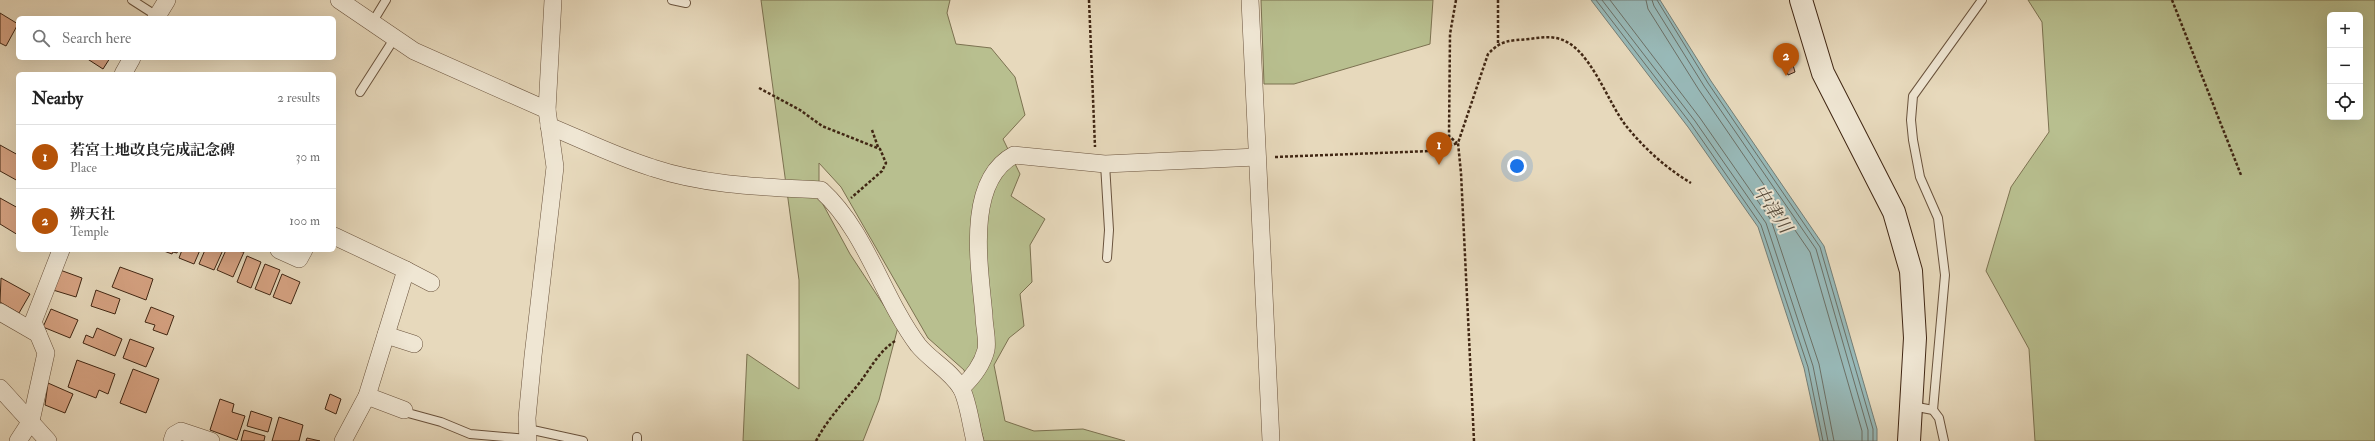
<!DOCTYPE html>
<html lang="en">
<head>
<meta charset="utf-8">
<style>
	body { margin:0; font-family:"IM FELL Double Pica","Noto Serif JP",serif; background:#f2f2f2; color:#222 }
	.controls { position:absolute; right:12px; top:12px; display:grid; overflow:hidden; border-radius:6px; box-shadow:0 4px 16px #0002 }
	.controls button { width:36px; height:36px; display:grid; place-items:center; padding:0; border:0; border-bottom:1px solid #e0e0e0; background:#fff; color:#222; font:20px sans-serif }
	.you { position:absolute; left:1517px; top:166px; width:14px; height:14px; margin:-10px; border:3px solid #fff; border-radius:50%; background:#1a73e8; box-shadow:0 0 0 6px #1a73e833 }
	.badge { display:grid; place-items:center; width:26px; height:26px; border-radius:50%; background:#b45309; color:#fff; font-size:13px; font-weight:700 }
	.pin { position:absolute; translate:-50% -33px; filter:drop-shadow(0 1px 2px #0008) }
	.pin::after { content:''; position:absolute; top:21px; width:14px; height:12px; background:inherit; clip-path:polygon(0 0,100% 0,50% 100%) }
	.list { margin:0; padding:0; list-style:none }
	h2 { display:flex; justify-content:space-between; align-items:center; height:52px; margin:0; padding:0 16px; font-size:17px }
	h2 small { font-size:13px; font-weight:400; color:#767676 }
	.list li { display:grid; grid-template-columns:26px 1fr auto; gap:12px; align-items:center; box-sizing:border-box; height:64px; padding:0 16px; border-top:1px solid #e0e0e0 }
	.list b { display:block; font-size:15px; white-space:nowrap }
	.list p { margin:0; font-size:13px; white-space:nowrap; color:#767676 }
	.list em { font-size:13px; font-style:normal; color:#767676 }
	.icon { flex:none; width:22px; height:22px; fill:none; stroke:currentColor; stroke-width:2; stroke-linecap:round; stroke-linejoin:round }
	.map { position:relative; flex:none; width:2375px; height:441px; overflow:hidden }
	.search { position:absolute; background:#fff; box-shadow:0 4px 16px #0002; left:16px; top:16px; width:320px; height:44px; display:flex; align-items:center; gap:10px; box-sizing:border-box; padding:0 14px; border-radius:6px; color:#767676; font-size:15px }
	.panel { position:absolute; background:#fff; box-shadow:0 4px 16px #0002; left:16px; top:72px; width:320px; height:180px; border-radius:6px }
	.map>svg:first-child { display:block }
</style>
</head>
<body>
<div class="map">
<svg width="2375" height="441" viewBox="0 0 2375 441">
	<rect width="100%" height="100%" fill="#e7d9bc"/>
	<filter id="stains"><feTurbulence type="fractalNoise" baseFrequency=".005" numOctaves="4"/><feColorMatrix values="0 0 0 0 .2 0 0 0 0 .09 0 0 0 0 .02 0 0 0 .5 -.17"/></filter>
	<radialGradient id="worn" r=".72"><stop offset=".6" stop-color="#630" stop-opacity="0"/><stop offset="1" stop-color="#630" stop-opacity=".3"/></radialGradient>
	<g fill="#b8bf8f" stroke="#7c7251" fill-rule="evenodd">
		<path d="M 761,0 L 950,0 L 947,13 L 956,44 L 991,48 L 1015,77 L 1025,115 L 1003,139 L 1020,174 L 1011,196 L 1045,219 L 1030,245 L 1032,282 L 1020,294 L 1024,326 L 1009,338 L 994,365 L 1005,421 L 1034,431 L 1083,429 L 1125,441 L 984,441 L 964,370 L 928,338 L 841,187 L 819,163 L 819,197 L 850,254 L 898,327 L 879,400 L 863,441 L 743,441 L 747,354 L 799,389 L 799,280 Z"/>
		<path d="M 1261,0 L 1433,0 L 1430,44 L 1294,84 L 1264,84 Z"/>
		<path d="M 2028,0 L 2375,0 L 2375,441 L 2035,441 L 2029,349 L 1986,271 L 2011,187 L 2049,132 L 2042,22 ZM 2330,15 L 2360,15 L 2360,117 L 2330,117 Z"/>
	</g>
	<path fill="#98b9b8" stroke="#757e76" d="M 1591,0 L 1660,0 L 1711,81 L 1824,246 L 1877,429 L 1877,441 L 1820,441 L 1804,368 L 1758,227 L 1688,127 Z"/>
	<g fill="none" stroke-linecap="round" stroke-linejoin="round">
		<g stroke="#6c7066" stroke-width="1">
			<path d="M 1596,0 L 1691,124 L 1761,225 L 1808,367 L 1823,441"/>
			<path d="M 1602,0 L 1695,121 L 1766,223 L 1813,366 L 1828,441"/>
			<path d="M 1610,0 L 1700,118 L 1771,220 L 1819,364 L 1834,441"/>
			<path d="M 1646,0 L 1648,9 L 1699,90 L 1810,252 L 1862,431 L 1862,441"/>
			<path d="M 1652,0 L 1654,6 L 1704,86 L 1816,249 L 1868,430 L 1868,441"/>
			<path d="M 1657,0 L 1708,83 L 1820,247 L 1873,429 L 1873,441"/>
		</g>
	</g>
	<g fill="#d7a383" stroke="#402613">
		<path d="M 0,13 L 18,24 L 6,46 L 0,43 Z"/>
		<path d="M 86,58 L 110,58 L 103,69 Z"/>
		<path d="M 1793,65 L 1795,72 L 1788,75 L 1786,67 Z"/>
		<path d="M 0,145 L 18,155 L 18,181 L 0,171 Z"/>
		<path d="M 0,198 L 18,208 L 18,235 L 0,224 Z"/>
		<path d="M 161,250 L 178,250 L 177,253 L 173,252 L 172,254 Z"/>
		<path d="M 182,250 L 200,250 L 194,264 L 179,258 Z"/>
		<path d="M 205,250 L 223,250 L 214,270 L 199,264 Z"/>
		<path d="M 226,250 L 244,252 L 233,277 L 217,270 Z"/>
		<path d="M 247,256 L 261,262 L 251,288 L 237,282 Z"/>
		<path d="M 265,264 L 280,270 L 270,295 L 255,289 Z"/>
		<path d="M 120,267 L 153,279 L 146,300 L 112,287 Z"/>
		<path d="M 60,270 L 82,278 L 76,297 L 53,290 Z"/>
		<path d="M 282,274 L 300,282 L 291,304 L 273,297 Z"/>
		<path d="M 1,278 L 30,294 L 19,313 L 0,302 Z"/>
		<path d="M 96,290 L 120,299 L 115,314 L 91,306 Z"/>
		<path d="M 151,307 L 174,316 L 167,335 L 153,330 L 155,325 L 145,322 Z"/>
		<path d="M 51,309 L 78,320 L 70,338 L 43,327 Z"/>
		<path d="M 97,328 L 122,339 L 115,356 L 83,343 L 86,335 L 93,338 Z"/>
		<path d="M 130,339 L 154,348 L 146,367 L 123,358 Z"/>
		<path d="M 77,360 L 115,374 L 108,394 L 99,390 L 96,398 L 68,387 Z"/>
		<path d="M 133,369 L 159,379 L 146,413 L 120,403 Z"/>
		<path d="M 48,383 L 73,394 L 65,413 L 45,405 Z"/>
		<path d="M 330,394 L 341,399 L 336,414 L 325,409 Z"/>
		<path d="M 220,399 L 234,404 L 232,412 L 245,416 L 237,440 L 210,430 Z"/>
		<path d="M 251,411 L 272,418 L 268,432 L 247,426 Z"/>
		<path d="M 279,417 L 303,425 L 299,441 L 272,441 Z"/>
		<path d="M 244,430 L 265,436 L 264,441 L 241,441 Z"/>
		<path d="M 307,438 L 320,441 L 306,441 Z"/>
	</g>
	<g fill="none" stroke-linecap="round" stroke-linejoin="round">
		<g stroke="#6a533d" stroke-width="10">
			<g id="lane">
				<path d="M 132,0 L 157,16"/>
				<path d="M 672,0 L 686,3"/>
				<path d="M 372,23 L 386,0"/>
				<path d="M 360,92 L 394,39"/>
				<path d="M 1105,164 L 1109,230 L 1107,258"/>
				<path d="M 1912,406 L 1933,410 L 1939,418 L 1944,441"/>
				<path d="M 404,410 L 408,413 L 441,422 L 470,434 L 528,439"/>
				<path d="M 1933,410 L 1945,275 L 1938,218 L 1920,177 L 1913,140 L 1911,120 L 1913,96 L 1982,0"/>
				<path d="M 528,429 L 583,441"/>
				<path d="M 637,441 L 637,437"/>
			</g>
		</g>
		<g stroke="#6a533d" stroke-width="18">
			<g id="street">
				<path d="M 339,0 L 414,51 L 547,110"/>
				<path d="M 1250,0 L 1271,441"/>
				<path d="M 156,18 L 167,0"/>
				<path d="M 123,74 L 132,58"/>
				<path d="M 549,126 C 583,140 617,157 653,168 C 707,186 765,187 821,190 C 867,232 882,297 918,345 C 930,360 951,371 961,388 C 968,400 971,426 975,441"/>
				<path d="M 334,236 L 406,270 L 367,396 L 343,441"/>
				<path d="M 279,250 L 299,259 L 304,250"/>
				<path d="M 406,270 L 431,283"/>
				<path d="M 0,312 L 38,334"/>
				<path d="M 386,335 L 414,344"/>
				<path d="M 0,388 L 48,441"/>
				<path d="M 961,388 C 972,378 982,365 986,350 C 988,340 984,326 984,316 C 980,269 964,182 1014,155 L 1105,164 L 1257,157"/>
				<path d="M 367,396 L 404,410"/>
				<path d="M 18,441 L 31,421 L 46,353 L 33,322 L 61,250"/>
				<path d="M 172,441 L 174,435 L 181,431 L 211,441"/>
				<path d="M 528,441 L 527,418 L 533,356 L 555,167 L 547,110 L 553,0"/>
			</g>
		</g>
		<g stroke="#402613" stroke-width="24">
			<path id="secondary" d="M 1801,0 L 1823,73 L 1894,212 L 1911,271 L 1915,338 L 1909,441"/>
		</g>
		<g stroke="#402613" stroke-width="2.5" stroke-dasharray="3 2" stroke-linecap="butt">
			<path d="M 1089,0 L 1095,147"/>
			<path d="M 1456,0 L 1450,34 L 1449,136 L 1457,143"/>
			<path d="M 2172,0 L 2241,175"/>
			<path d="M 1498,43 L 1498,0"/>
			<path d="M 759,88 L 800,110 L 822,126 L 880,149 L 886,163 L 882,171 L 851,198"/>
			<path d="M 872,130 L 878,147"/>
			<path d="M 1275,157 L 1431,151 L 1458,143"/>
			<path d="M 816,441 C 827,420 842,404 857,386 C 870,370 877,353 895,341"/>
			<path d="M 1474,441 L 1461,173 L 1458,143 L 1488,54 C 1502,39 1510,41 1529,39 C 1538,38 1547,36 1556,38 C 1590,44 1607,103 1627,127 C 1646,150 1666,168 1691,183"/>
		</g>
		<use href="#lane" stroke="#efe6d3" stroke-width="8"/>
		<use href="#street" stroke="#efe6d3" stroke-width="17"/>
		<use href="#secondary" stroke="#efe6d3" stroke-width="22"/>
	</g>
	<g text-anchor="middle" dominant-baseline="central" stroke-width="4" stroke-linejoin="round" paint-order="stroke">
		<g font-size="18" font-style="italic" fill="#564b3c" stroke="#efe6d3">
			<text transform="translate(1772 209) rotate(56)">中津川</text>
		</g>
	</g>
	<rect width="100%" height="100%" filter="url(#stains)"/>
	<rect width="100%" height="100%" fill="url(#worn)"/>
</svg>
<div class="controls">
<button>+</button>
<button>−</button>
<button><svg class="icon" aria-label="locate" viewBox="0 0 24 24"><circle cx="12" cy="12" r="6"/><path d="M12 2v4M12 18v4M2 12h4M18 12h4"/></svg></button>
</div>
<div class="you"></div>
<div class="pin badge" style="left:1439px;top:165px">1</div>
<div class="pin badge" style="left:1786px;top:76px">2</div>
<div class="search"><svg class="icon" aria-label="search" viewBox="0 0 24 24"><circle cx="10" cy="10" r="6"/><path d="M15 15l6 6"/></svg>Search here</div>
<section class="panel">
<h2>Nearby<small>2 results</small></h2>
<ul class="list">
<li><span class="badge">1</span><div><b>若宮土地改良完成記念碑</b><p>Place</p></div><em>30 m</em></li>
<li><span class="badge">2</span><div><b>辨天社</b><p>Temple</p></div><em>100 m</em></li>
</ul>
</section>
</div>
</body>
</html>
